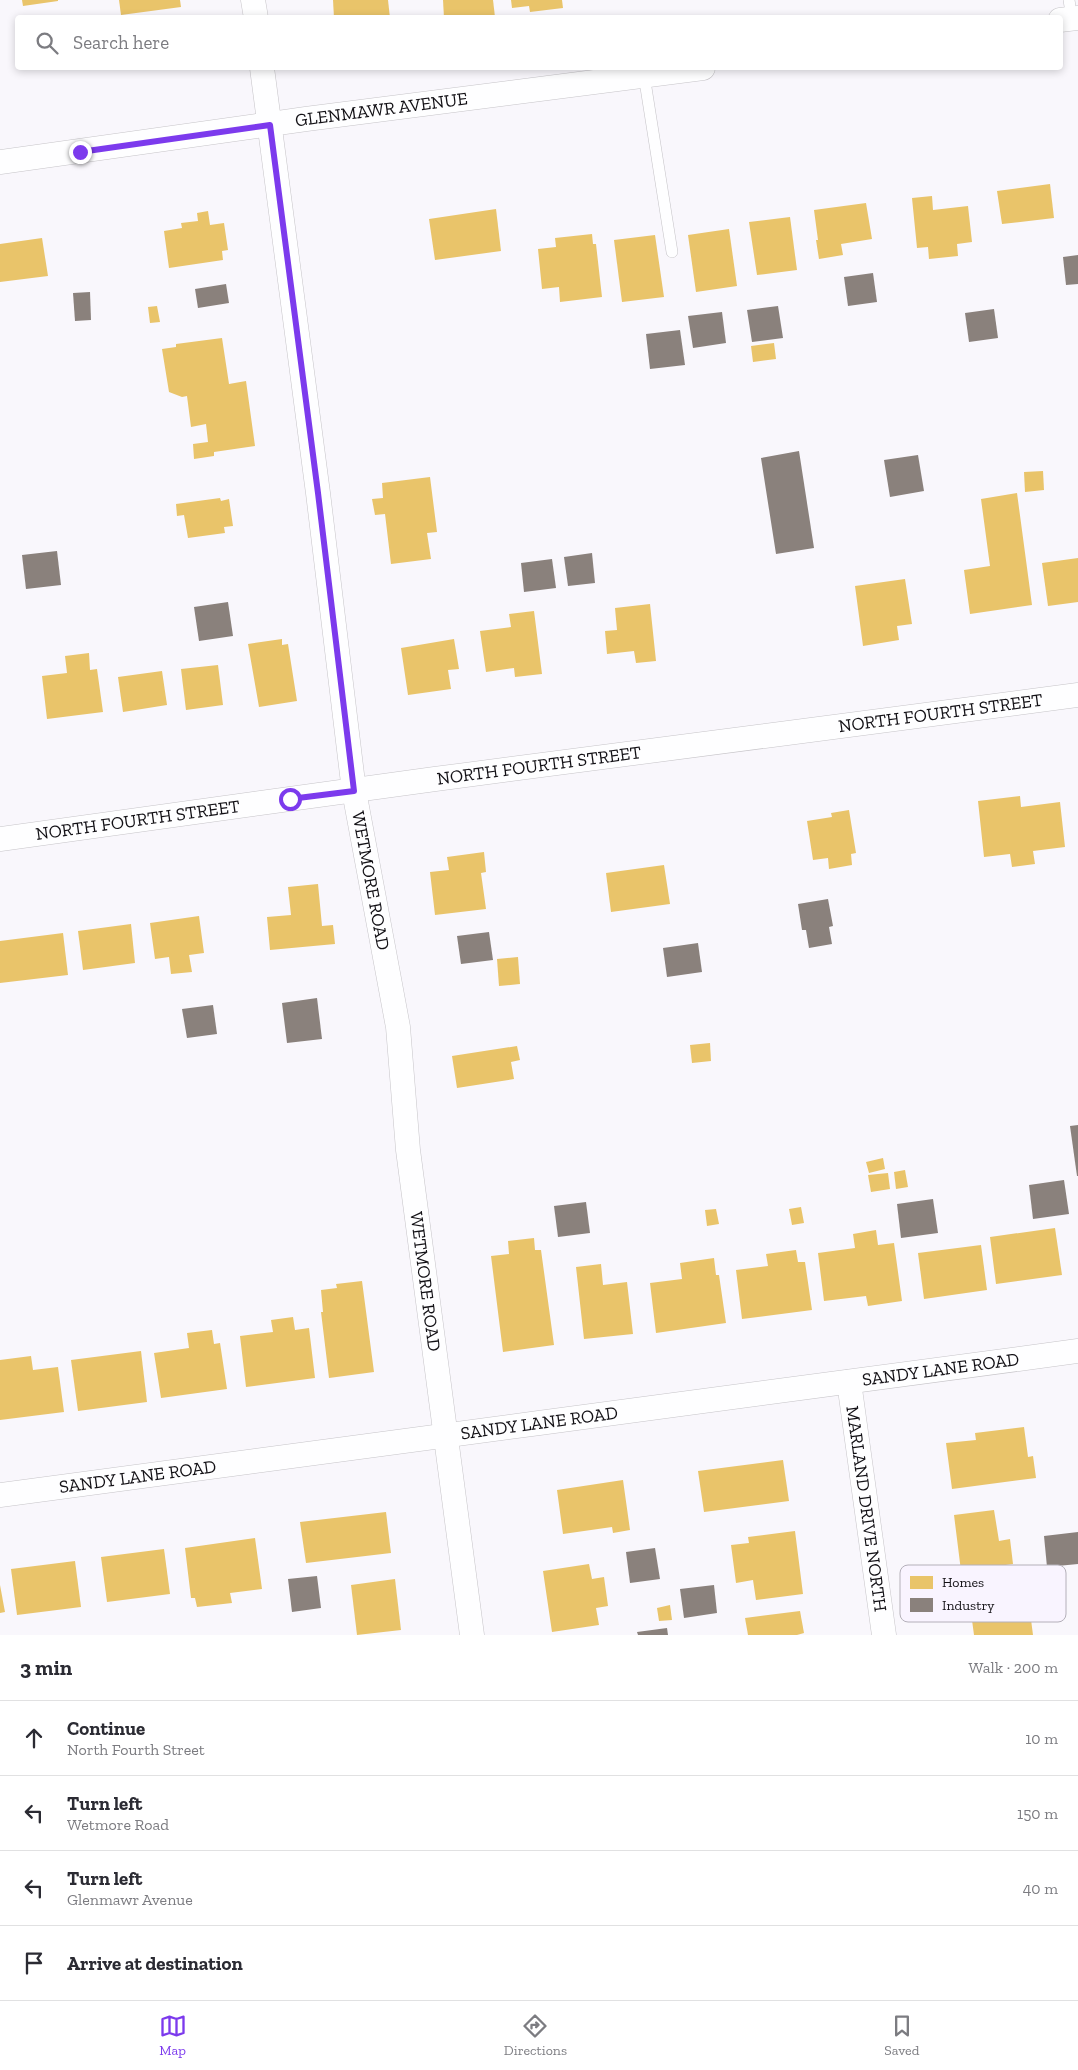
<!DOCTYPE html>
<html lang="en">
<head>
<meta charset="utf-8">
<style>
	body { margin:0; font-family:"Zilla Slab",serif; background:#f7f7f7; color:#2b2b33 }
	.stop { position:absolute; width:15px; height:15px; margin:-11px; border:4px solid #7c3aed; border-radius:50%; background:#fff }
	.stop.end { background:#7c3aed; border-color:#fff; box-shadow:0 1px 5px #0008 }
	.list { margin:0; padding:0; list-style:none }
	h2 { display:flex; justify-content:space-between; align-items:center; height:65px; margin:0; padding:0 20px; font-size:21px }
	h2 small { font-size:16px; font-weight:400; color:#7c7c81 }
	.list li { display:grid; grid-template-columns:32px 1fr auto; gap:15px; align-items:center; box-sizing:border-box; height:75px; padding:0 20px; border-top:1px solid #e1e1e2 }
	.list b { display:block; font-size:19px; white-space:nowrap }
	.list p { margin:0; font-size:16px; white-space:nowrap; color:#7c7c81 }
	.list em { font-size:16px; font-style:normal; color:#7c7c81 }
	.icon { flex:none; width:28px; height:28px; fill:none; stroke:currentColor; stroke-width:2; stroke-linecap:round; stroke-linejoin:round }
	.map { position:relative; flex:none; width:1078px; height:1635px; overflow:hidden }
	.search { position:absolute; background:#fff; box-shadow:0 2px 8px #0003; left:15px; right:15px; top:15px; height:55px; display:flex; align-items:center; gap:12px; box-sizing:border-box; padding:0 18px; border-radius:5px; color:#7c7c81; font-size:19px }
	.sheet { height:365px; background:#fff }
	nav { display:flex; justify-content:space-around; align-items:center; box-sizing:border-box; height:70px; border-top:1px solid #e1e1e2; background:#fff; font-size:14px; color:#7c7c81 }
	nav a { display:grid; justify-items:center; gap:2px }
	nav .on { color:#7c3aed }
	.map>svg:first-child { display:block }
</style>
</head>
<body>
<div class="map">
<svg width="1078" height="1635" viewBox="0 0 1078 1635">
	<rect width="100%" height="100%" fill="#f9f7fc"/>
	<g fill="#e9c46a">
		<path d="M 22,0 L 58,0 L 58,1 L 23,6 Z"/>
		<path d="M 119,0 L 180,0 L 181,7 L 121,15 Z"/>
		<path d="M 333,0 L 388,0 L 390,18 L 334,18 Z"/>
		<path d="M 443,0 L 493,0 L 495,17 L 444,18 Z"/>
		<path d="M 511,0 L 562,0 L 563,8 L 530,12 L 529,6 L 512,8 Z"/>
		<path d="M 1050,184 L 1054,218 L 1002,224 L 997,191 Z"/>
		<path d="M 932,196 L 933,210 L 968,206 L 972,242 L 957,244 L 958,256 L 929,259 L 928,247 L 917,248 L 912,198 Z"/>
		<path d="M 866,203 L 872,239 L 841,244 L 843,255 L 819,259 L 816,240 L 818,240 L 814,210 Z"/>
		<path d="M 496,209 L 501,251 L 435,260 L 429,219 Z"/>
		<path d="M 208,211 L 210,225 L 224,223 L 228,250 L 222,251 L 223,260 L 169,268 L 164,231 L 182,228 L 181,223 L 198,221 L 197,213 Z"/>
		<path d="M 790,217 L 797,270 L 757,275 L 749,222 Z"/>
		<path d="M 729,229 L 737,286 L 696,292 L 688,235 Z"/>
		<path d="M 592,234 L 593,244 L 596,244 L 602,297 L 560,302 L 559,287 L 542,289 L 538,249 L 556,247 L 555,238 Z"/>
		<path d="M 655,235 L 664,297 L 622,302 L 614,240 Z"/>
		<path d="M 42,238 L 48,276 L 0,282 L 0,244 Z"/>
		<path d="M 157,306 L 160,322 L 150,323 L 148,307 Z"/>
		<path d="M 222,338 L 229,384 L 246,381 L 255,446 L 214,452 L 214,456 L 194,459 L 193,444 L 208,442 L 206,424 L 191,427 L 187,396 L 182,397 L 169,392 L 162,349 L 176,347 L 176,344 Z"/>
		<path d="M 774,343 L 776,359 L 753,362 L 751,346 Z"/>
		<path d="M 1043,471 L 1044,490 L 1025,492 L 1024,472 Z"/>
		<path d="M 430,477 L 437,532 L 427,533 L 431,559 L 391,564 L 385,514 L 375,515 L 372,499 L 383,498 L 382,483 Z"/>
		<path d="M 1017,493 L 1032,605 L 970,614 L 964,570 L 990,566 L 981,499 Z"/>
		<path d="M 220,498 L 221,501 L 229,499 L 233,526 L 224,527 L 225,533 L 188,538 L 184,515 L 177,516 L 176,504 Z"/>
		<path d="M 1078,558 L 1078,602 L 1048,606 L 1042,563 Z"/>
		<path d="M 905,579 L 912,624 L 897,626 L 899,640 L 863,646 L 855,586 Z"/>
		<path d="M 650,604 L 656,661 L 636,663 L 634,651 L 607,654 L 605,631 L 617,630 L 615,608 Z"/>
		<path d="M 534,611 L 542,674 L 515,677 L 514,668 L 486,672 L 480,631 L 511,627 L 509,614 Z"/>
		<path d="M 282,639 L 282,645 L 288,644 L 297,701 L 259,707 L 248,644 Z"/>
		<path d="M 454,639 L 459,669 L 448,670 L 451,689 L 408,695 L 401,648 Z"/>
		<path d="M 89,653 L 90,670 L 97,669 L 103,712 L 47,719 L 42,676 L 67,673 L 65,656 Z"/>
		<path d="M 218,665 L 223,705 L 186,710 L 181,669 Z"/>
		<path d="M 162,671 L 167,705 L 123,712 L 118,677 Z"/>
		<path d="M 1020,796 L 1021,807 L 1060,802 L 1065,847 L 1033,851 L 1035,864 L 1012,867 L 1010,854 L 984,857 L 978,801 Z"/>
		<path d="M 849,810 L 856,853 L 851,854 L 852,865 L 829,869 L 828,858 L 813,860 L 807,821 L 832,817 L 831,813 Z"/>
		<path d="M 484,852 L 486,872 L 481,873 L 486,909 L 435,915 L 430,872 L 449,870 L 447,857 Z"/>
		<path d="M 664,865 L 670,904 L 611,912 L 606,873 Z"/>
		<path d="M 318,884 L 322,926 L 333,925 L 335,944 L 270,950 L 267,917 L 291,915 L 288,887 Z"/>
		<path d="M 199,916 L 204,953 L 189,955 L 192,972 L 171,974 L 169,957 L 155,959 L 150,923 Z"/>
		<path d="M 131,924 L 135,963 L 83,970 L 78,931 Z"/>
		<path d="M 63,933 L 68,975 L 0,983 L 0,941 Z"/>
		<path d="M 518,957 L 520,984 L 499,986 L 497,959 Z"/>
		<path d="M 710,1043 L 711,1061 L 692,1063 L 690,1045 Z"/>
		<path d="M 517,1046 L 520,1060 L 511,1062 L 514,1079 L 457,1088 L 452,1056 Z"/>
		<path d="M 883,1158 L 885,1169 L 869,1173 L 866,1162 Z"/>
		<path d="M 905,1170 L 908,1187 L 896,1189 L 894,1172 Z"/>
		<path d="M 888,1173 L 890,1189 L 871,1192 L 868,1175 Z"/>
		<path d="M 801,1207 L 804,1223 L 792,1225 L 789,1209 Z"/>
		<path d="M 716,1209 L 719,1224 L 707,1226 L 705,1210 Z"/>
		<path d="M 1055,1228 L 1062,1275 L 996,1284 L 990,1237 Z"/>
		<path d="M 876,1230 L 878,1245 L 894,1243 L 902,1301 L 868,1306 L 866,1296 L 824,1301 L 818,1253 L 855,1248 L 853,1234 Z"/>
		<path d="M 534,1238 L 535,1250 L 541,1250 L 554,1345 L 503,1352 L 491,1256 L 509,1254 L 508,1241 Z"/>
		<path d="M 981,1245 L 987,1290 L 924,1299 L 918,1253 Z"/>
		<path d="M 796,1250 L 798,1262 L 805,1262 L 812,1310 L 742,1319 L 736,1270 L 768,1266 L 766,1254 Z"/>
		<path d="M 714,1258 L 716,1275 L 719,1275 L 726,1323 L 656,1333 L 650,1283 L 682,1279 L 680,1263 Z"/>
		<path d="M 601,1264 L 603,1285 L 627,1282 L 633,1334 L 584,1339 L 576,1267 Z"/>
		<path d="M 362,1281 L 374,1372 L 329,1378 L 321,1312 L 323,1312 L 321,1290 L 337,1288 L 336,1284 Z"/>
		<path d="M 293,1317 L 295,1330 L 309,1328 L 315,1378 L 246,1387 L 240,1336 L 273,1332 L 271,1320 Z"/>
		<path d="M 212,1330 L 214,1344 L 220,1343 L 227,1389 L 161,1398 L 154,1353 L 189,1348 L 187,1333 Z"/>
		<path d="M 141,1351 L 147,1402 L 78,1411 L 71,1360 Z"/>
		<path d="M 31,1356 L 33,1370 L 58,1367 L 64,1412 L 0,1420 L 0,1360 Z"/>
		<path d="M 1024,1427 L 1028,1457 L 1033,1456 L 1036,1478 L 952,1489 L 946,1443 L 976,1440 L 975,1433 Z"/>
		<path d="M 783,1460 L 789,1501 L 704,1512 L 698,1471 Z"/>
		<path d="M 623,1480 L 630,1530 L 613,1533 L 612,1527 L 563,1534 L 557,1490 Z"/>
		<path d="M 994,1510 L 999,1541 L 1010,1539 L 1013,1564 L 961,1571 L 954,1515 Z"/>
		<path d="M 386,1512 L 391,1553 L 306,1563 L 300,1522 Z"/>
		<path d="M 795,1531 L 803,1594 L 756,1600 L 753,1580 L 736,1583 L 731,1545 L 749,1543 L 748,1537 Z"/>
		<path d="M 255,1538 L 262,1589 L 230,1593 L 232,1603 L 197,1607 L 195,1598 L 191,1598 L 185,1548 Z"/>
		<path d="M 164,1549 L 170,1594 L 107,1602 L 101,1557 Z"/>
		<path d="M 75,1561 L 81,1607 L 17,1615 L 11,1569 Z"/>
		<path d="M 589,1564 L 592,1579 L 604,1577 L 608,1606 L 596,1608 L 599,1625 L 552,1632 L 543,1571 Z"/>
		<path d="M 395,1579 L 401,1630 L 357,1635 L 351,1585 Z"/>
		<path d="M 1015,1583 L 1018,1605 L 1029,1604 L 1033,1635 L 974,1635 L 968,1590 Z"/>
		<path d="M 0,1585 L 5,1612 L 0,1613 Z"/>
		<path d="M 670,1605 L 672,1620 L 659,1621 L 657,1608 Z"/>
		<path d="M 800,1611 L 804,1633 L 797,1635 L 748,1635 L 745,1618 Z"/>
	</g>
	<g fill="#8a817c">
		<path d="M 1078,255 L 1078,284 L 1066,285 L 1063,257 Z"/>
		<path d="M 873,273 L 877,302 L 848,306 L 844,277 Z"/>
		<path d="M 226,284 L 229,303 L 198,308 L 195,289 Z"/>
		<path d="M 90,292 L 91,320 L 75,321 L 73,293 Z"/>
		<path d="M 778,306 L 783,338 L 752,342 L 747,310 Z"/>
		<path d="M 994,309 L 998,338 L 969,342 L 965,313 Z"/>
		<path d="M 722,312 L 726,343 L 693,348 L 688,316 Z"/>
		<path d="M 680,330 L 685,365 L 650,369 L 646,334 Z"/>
		<path d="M 799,451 L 814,548 L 776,554 L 761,458 Z"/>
		<path d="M 918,455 L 924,491 L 890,497 L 884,460 Z"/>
		<path d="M 57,551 L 61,585 L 26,589 L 22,555 Z"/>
		<path d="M 592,553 L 595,583 L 568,586 L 564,557 Z"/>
		<path d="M 552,559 L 556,588 L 524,592 L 521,563 Z"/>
		<path d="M 228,602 L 233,636 L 199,641 L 194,607 Z"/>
		<path d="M 828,899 L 833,926 L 829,927 L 832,944 L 809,948 L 806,930 L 802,930 L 798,904 Z"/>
		<path d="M 489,932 L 493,960 L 461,964 L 457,936 Z"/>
		<path d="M 698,943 L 702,972 L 667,977 L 663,948 Z"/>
		<path d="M 317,998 L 322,1039 L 287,1043 L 282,1003 Z"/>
		<path d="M 213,1005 L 217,1034 L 187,1038 L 182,1009 Z"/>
		<path d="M 1078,1125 L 1078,1176 L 1077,1176 L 1070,1126 Z"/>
		<path d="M 1064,1180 L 1069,1214 L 1033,1219 L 1029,1185 Z"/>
		<path d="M 933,1199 L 938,1233 L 901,1238 L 897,1204 Z"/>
		<path d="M 586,1202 L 590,1233 L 558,1237 L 554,1206 Z"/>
		<path d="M 1078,1532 L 1078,1564 L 1047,1567 L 1044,1536 Z"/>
		<path d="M 655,1548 L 660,1579 L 630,1583 L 626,1552 Z"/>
		<path d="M 317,1576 L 321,1608 L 292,1612 L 288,1579 Z"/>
		<path d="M 714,1585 L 717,1613 L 684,1618 L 680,1589 Z"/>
		<path d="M 667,1628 L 668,1635 L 638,1635 L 637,1632 Z"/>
	</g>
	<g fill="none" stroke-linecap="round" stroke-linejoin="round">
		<g stroke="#c6c4c8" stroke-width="12">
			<g id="lane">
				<path d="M 1069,0 L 1072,19"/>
				<path d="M 644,75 L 672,252"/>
			</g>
		</g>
		<g stroke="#c6c4c8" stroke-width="25">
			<g id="street">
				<path d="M 253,0 L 256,18"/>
				<path d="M 1060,20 L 1078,18"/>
				<path id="s1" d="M 262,68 L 318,493 L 354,791 L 398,1027 L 408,1150 L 472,1635"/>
				<path id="s2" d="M 0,162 L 306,119 L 703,68"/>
				<path id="s3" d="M 0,839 L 435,779 L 1078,695"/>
				<path id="s4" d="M 849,1382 L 884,1635"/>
				<path id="s5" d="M 0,1495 C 359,1447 719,1399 1078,1351"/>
			</g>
		</g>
		<use href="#lane" stroke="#fefeff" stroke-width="11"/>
		<use href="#street" stroke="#fefeff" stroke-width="24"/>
	</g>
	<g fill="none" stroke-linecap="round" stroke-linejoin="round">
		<path stroke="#7c3aed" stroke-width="6" d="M 80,152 L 270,125 L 318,493 L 354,791 L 290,799"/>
	</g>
	<g text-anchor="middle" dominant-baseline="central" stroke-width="5" stroke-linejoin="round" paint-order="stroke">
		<g font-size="18" fill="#121015" stroke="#f9f4ff">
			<text stroke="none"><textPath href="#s2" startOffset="385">GLENMAWR AVENUE</textPath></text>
			<text stroke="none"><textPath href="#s3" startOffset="949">NORTH FOURTH STREET</textPath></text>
			<text stroke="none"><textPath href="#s3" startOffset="544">NORTH FOURTH STREET</textPath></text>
			<text stroke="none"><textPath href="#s3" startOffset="139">NORTH FOURTH STREET</textPath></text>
			<text stroke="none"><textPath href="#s1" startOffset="820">WETMORE ROAD</textPath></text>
			<text stroke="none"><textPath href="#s1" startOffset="1225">WETMORE ROAD</textPath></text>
			<text stroke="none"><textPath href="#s5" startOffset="949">SANDY LANE ROAD</textPath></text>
			<text stroke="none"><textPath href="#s5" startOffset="544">SANDY LANE ROAD</textPath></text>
			<text stroke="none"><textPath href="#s5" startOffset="139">SANDY LANE ROAD</textPath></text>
			<text stroke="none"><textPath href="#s4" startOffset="128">MARLAND DRIVE NORTH</textPath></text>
		</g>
	</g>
	<rect x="900" y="1565" width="166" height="57" rx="8" fill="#f9f4ff" stroke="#b4b0b9" stroke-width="1"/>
	<rect x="910" y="1576" width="23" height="13" fill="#e9c46a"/>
	<rect x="910" y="1598" width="23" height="14" fill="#8a817c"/>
	<g font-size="14" fill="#121015">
		<text x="942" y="1587">Homes</text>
		<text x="942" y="1610">Industry</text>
	</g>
</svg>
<div class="stop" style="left:290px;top:799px"></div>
<div class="stop end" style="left:80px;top:152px"></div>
<div class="search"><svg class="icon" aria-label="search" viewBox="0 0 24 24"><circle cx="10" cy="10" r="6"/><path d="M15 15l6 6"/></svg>Search here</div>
</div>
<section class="sheet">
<h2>3 min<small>Walk · 200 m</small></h2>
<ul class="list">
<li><svg class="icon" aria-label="ahead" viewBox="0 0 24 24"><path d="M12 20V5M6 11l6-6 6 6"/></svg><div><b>Continue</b><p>North Fourth Street</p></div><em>10 m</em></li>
<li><svg class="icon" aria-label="left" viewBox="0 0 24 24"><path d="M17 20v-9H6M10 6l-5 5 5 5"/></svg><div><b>Turn left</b><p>Wetmore Road</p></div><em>150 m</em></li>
<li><svg class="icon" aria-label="left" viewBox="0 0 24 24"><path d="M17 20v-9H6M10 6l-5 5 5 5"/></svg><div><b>Turn left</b><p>Glenmawr Avenue</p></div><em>40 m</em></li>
<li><svg class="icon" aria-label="arrive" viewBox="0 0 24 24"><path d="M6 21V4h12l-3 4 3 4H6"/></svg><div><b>Arrive at destination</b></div></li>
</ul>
</section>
<nav>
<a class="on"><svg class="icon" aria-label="map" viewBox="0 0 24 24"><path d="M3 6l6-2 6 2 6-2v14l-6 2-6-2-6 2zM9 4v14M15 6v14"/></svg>Map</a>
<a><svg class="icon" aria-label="directions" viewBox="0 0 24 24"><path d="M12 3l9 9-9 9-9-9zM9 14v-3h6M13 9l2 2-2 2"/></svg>Directions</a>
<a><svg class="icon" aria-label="saved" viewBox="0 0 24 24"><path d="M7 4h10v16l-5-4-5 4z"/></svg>Saved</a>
</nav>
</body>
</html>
